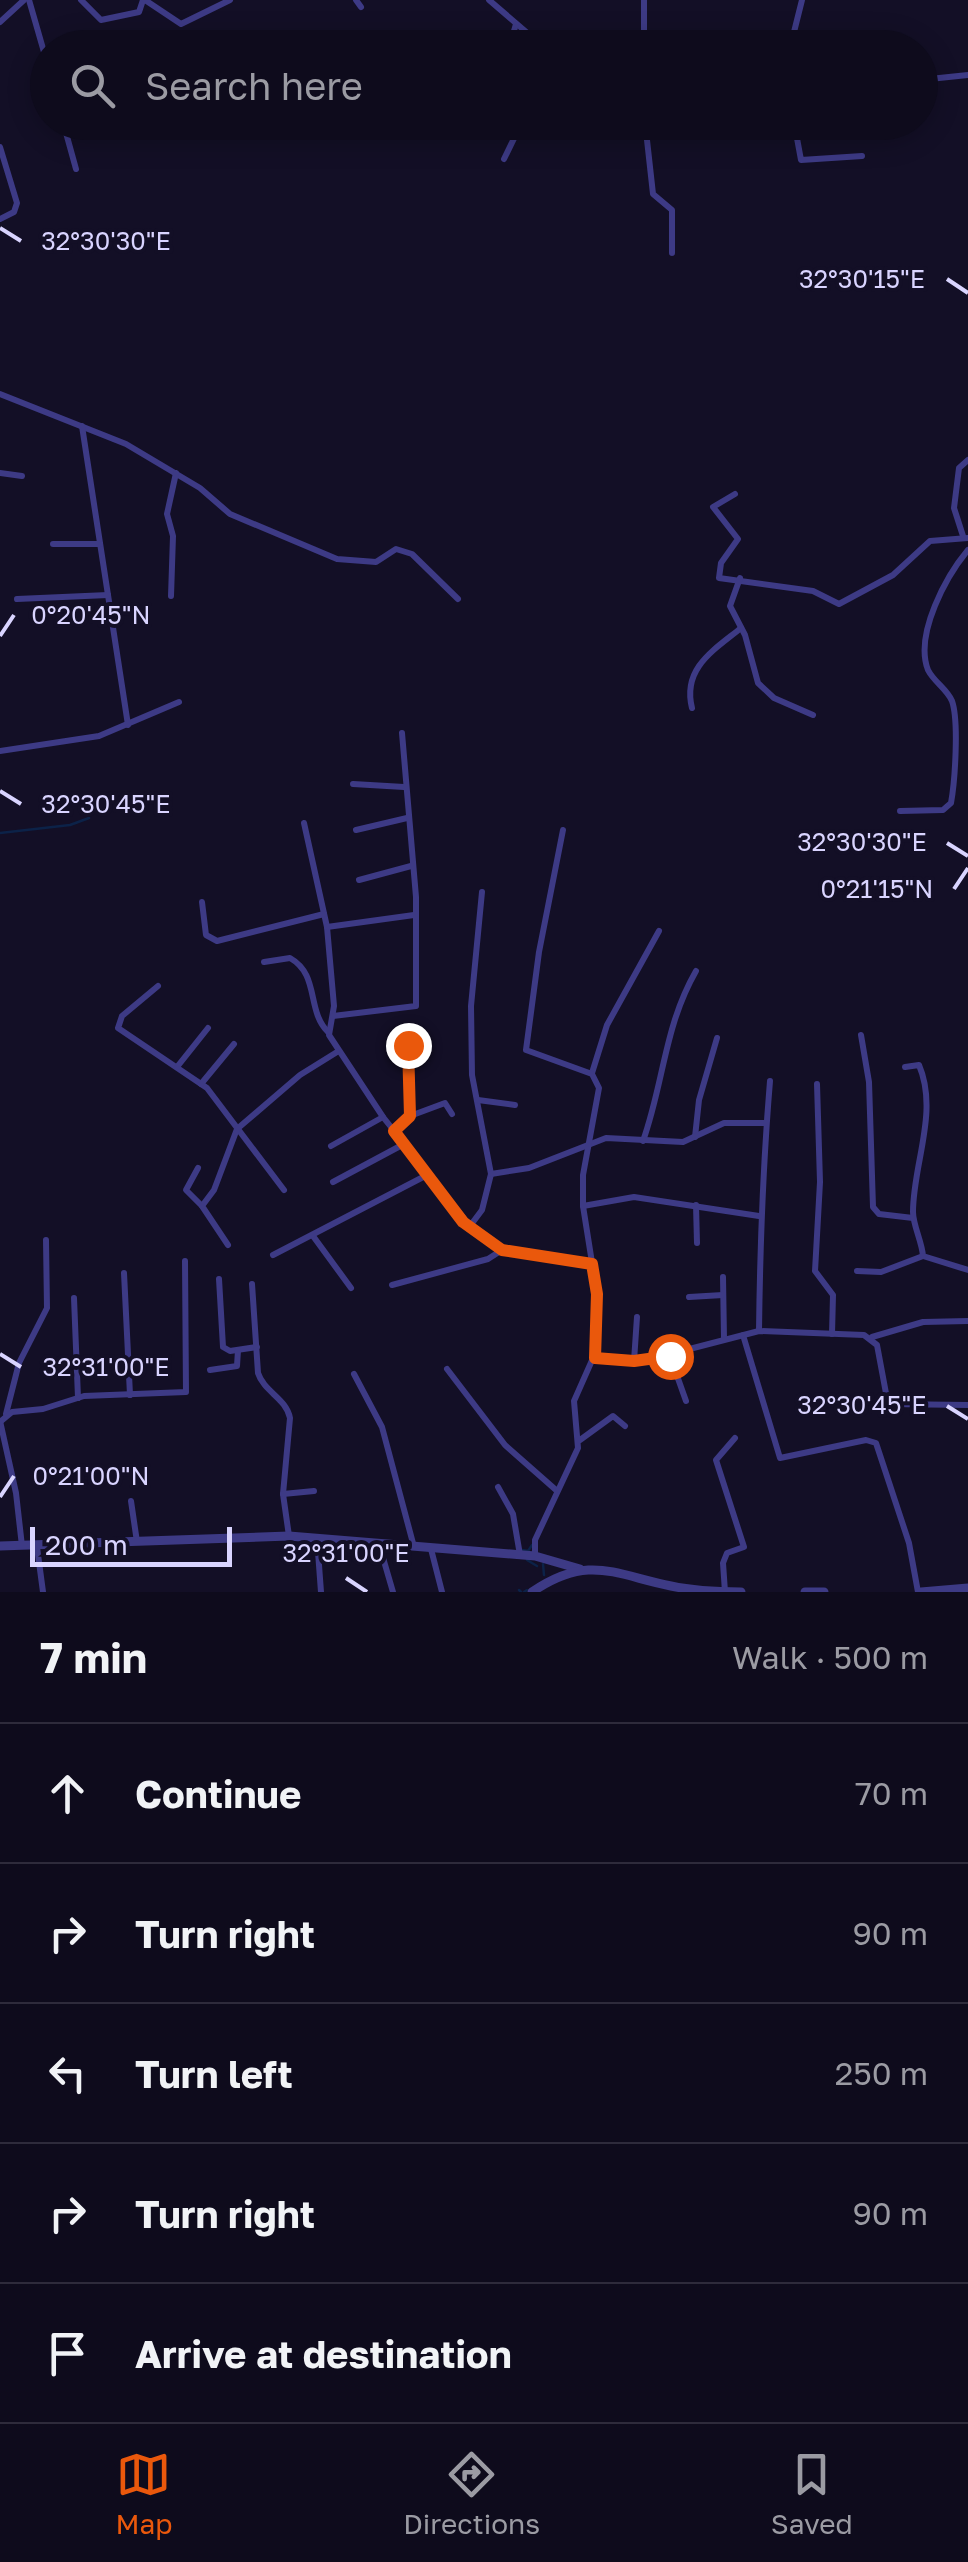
<!DOCTYPE html>
<html lang="en">
<head>
<meta charset="utf-8">
<style>
	body { margin:0; font-family:"Golos Text",sans-serif; background:#171425; color:#f1f3f6 }
	.scale { position:absolute; left:30px; bottom:25px; width:202px; box-sizing:border-box; padding-left:10px; border:5px solid #d9d4ff; border-top:0; font-size:28px; line-height:35px; white-space:nowrap; color:#d9d4ff; -webkit-text-stroke:8px #130f26; paint-order:stroke }
	.stop { position:absolute; width:30px; height:30px; margin:-22px; border:8px solid #ea580c; border-radius:50%; background:#fff }
	.stop.end { background:#ea580c; border-color:#fff; box-shadow:0 2px 10px #0008 }
	.list { margin:0; padding:0; list-style:none }
	h2 { display:flex; justify-content:space-between; align-items:center; height:130px; margin:0; padding:0 40px; font-size:42px }
	h2 small { font-size:32px; font-weight:400; color:#9b9ba3 }
	.list li { display:grid; grid-template-columns:65px 1fr auto; gap:30px; align-items:center; box-sizing:border-box; height:140px; padding:0 40px; border-top:2px solid #2e2b3b }
	.list b { display:block; font-size:38px; white-space:nowrap }
	.list em { font-size:32px; font-style:normal; color:#9b9ba3 }
	.icon { flex:none; width:55px; height:55px; fill:none; stroke:currentColor; stroke-width:2; stroke-linecap:round; stroke-linejoin:round }
	.map { position:relative; flex:none; width:968px; height:1592px; overflow:hidden }
	.search { position:absolute; background:#0e0b1c; box-shadow:0 5px 25px #0003; left:30px; right:30px; top:30px; height:110px; display:flex; align-items:center; gap:25px; box-sizing:border-box; padding:0 35px; border-radius:55px; color:#9b9ba3; font-size:38px }
	.sheet { height:830px; background:#0e0b1c }
	nav { display:flex; justify-content:space-around; align-items:center; box-sizing:border-box; height:140px; border-top:2px solid #2e2b3b; background:#0e0b1c; font-size:28px; color:#9b9ba3 }
	nav a { display:grid; justify-items:center; gap:5px }
	nav .on { color:#ea580c }
	.map>svg:first-child { display:block }
</style>
</head>
<body>
<div class="map">
<svg width="968" height="1592" viewBox="0 0 968 1592">
	<rect width="100%" height="100%" fill="#130f26"/>
	<g fill="none" stroke-linecap="round" stroke-linejoin="round">
		<g stroke="#0c2248" stroke-width="2.5">
			<path d="M 0,833 L 70,825 L 89,818"/>
			<path d="M 522,1550 L 528,1551 L 532,1545"/>
			<path d="M 527,1560 L 537,1566"/>
			<path d="M 543,1564 L 544,1575"/>
			<path d="M 519,1590 L 521,1592"/>
			<path d="M 524,1592 L 527,1590"/>
		</g>
		<g stroke="#3d3a85" stroke-width="6">
			<path d="M 29,0 L 48,66"/>
			<path d="M 81,0 L 101,20 L 139,12 L 143,0"/>
			<path d="M 145,0 L 181,24 L 230,0"/>
			<path d="M 356,0 L 361,7"/>
			<path d="M 489,0 L 539,43 L 584,48"/>
			<path d="M 644,0 L 644,48"/>
			<path d="M 0,22 L 24,0"/>
			<path d="M 509,48 L 516,24"/>
			<path d="M 790,48 L 802,0"/>
			<path d="M 920,80 L 968,75"/>
			<path d="M 63,122 L 76,169"/>
			<path d="M 645,122 L 653,194 L 672,210 L 672,253"/>
			<path d="M 794,122 L 801,160 L 862,156"/>
			<path d="M 722,127 L 723,122"/>
			<path d="M 482,129 L 484,122"/>
			<path d="M 0,147 L 17,203 L 14,212 L 0,219"/>
			<path d="M 504,159 L 522,122"/>
			<path d="M 0,394 L 126,444 L 200,488 L 230,514 L 337,559 L 376,562 L 396,549 L 412,554 L 458,599"/>
			<path d="M 82,426 L 128,725"/>
			<path d="M 0,473 L 22,476"/>
			<path d="M 735,494 L 713,507 L 738,539 L 721,563 L 719,578 L 813,591 L 839,604 L 893,575 L 930,541 L 968,538"/>
			<path d="M 963,536 L 954,508 L 959,468 L 968,460"/>
			<path d="M 53,544 L 100,544"/>
			<path d="M 740,578 L 730,606 L 745,635 L 758,683 L 774,698 L 813,715"/>
			<path d="M 171,596 L 173,536 L 167,514 L 176,473"/>
			<path d="M 17,599 L 108,595"/>
			<path d="M 692,708 C 682,668 714,650 741,628"/>
			<path d="M 0,751 L 99,736 L 179,702"/>
			<path d="M 353,784 L 404,787"/>
			<path d="M 900,811 L 943,810 L 951,803 C 955,781 959,721 952,701 C 947,689 934,682 928,670 C 914,634 947,575 968,550"/>
			<path d="M 304,823 L 327,927 L 334,1006 L 329,1035 L 383,1117 L 470,1226 L 482,1210 L 491,1174 L 472,1075 L 471,1006 L 482,892"/>
			<path d="M 356,830 L 407,818"/>
			<path d="M 359,880 L 411,866"/>
			<path d="M 202,902 L 206,935 L 217,941 L 324,914"/>
			<path d="M 327,927 L 414,915"/>
			<path d="M 264,962 L 290,958 C 320,975 306,1010 328,1032"/>
			<path d="M 158,986 L 122,1016 L 118,1028 L 207,1088 L 284,1190"/>
			<path d="M 333,1016 L 416,1006 L 416,897 L 402,733"/>
			<path d="M 861,1035 L 869,1082 L 873,1207 L 879,1214 L 913,1218"/>
			<path d="M 408,1045 L 410,1116"/>
			<path d="M 177,1067 L 208,1028"/>
			<path d="M 905,1067 L 919,1065 C 939,1112 913,1164 913,1212 C 913,1225 922,1242 923,1256 L 968,1270"/>
			<path d="M 592,1073 L 607,1025 L 659,931"/>
			<path d="M 201,1084 L 234,1044"/>
			<path d="M 817,1084 L 820,1182 L 815,1271 L 833,1295 L 832,1334"/>
			<path d="M 478,1100 L 515,1105"/>
			<path d="M 394,1131 L 410,1116 L 445,1103 L 452,1114"/>
			<path d="M 695,1137 L 699,1100 L 717,1038"/>
			<path d="M 643,1141 C 664,1082 664,1027 696,971"/>
			<path d="M 331,1146 L 383,1117"/>
			<path d="M 198,1168 L 186,1190 L 202,1206"/>
			<path d="M 491,1174 L 529,1168 L 606,1138 L 683,1142 L 724,1123 L 766,1123"/>
			<path d="M 333,1182 L 404,1144"/>
			<path d="M 696,1205 L 697,1243"/>
			<path d="M 583,1206 L 634,1197 L 759,1216"/>
			<path d="M 472,1225 L 502,1250 L 591,1264"/>
			<path d="M 313,1236 L 351,1288"/>
			<path d="M 228,1245 L 202,1206 L 214,1190 L 237,1129 L 300,1075 L 337,1052"/>
			<path d="M 273,1255 L 429,1174"/>
			<path d="M 857,1271 L 881,1272 L 923,1256"/>
			<path d="M 124,1273 L 130,1395"/>
			<path d="M 723,1277 L 724,1339"/>
			<path d="M 219,1279 L 223,1347 L 230,1351 L 257,1347"/>
			<path d="M 252,1284 L 258,1373 C 264,1392 286,1398 290,1418 L 283,1494 L 289,1536"/>
			<path d="M 392,1285 L 488,1259 L 502,1250"/>
			<path d="M 689,1297 L 723,1295"/>
			<path d="M 74,1298 L 78,1398"/>
			<path d="M 759,1331 C 760,1247 763,1165 770,1081"/>
			<path d="M 743,1335 L 780,1458 L 866,1440 L 876,1443 L 909,1543 L 918,1592"/>
			<path d="M 872,1337 L 923,1322 L 968,1321"/>
			<path d="M 670,1356 L 686,1401"/>
			<path d="M 595,1358 L 647,1360 L 759,1331 L 864,1335 L 877,1345 L 888,1404 L 968,1405"/>
			<path d="M 634,1361 L 637,1317"/>
			<path d="M 447,1369 L 505,1445 L 556,1490"/>
			<path d="M 210,1370 L 237,1366 L 238,1350"/>
			<path d="M 354,1374 L 382,1427 L 414,1547"/>
			<path d="M 6,1414 L 19,1363 L 47,1308 L 46,1240"/>
			<path d="M 0,1421 L 16,1493 L 22,1546"/>
			<path d="M 0,1422 L 12,1412 L 43,1409 L 84,1396 L 186,1392 L 185,1261"/>
			<path d="M 580,1440 L 613,1416 L 625,1426"/>
			<path d="M 498,1487 L 513,1514 L 520,1555"/>
			<path d="M 283,1494 L 314,1491"/>
			<path d="M 131,1501 L 137,1542"/>
			<path d="M 317,1538 L 321,1592"/>
			<path d="M 379,1544 L 393,1592"/>
			<path d="M 37,1547 L 43,1592"/>
			<path d="M 431,1549 L 442,1592"/>
			<path d="M 535,1556 L 535,1540 L 578,1448 L 574,1401 L 597,1349 L 597,1294 L 583,1206 L 583,1175 L 599,1088 L 592,1074 L 526,1050 L 539,952 L 563,830"/>
			<path d="M 725,1592 L 723,1563 L 727,1553 L 744,1547 L 716,1460 L 735,1438"/>
		</g>
		<g stroke="#3d3a85" stroke-width="9">
			<path d="M 0,1546 L 289,1536 L 535,1556 L 580,1569"/>
			<path d="M 532,1592 C 588,1554 613,1574 671,1586 C 694,1591 718,1592 741,1592"/>
			<path d="M 805,1592 L 824,1592"/>
			<path d="M 921,1592 L 968,1588"/>
		</g>
	</g>
	<g fill="none" stroke-linecap="round" stroke-linejoin="round">
		<path stroke="#ea580c" stroke-width="12" d="M 408,1045 L 410,1116 L 394,1131 L 463,1222 L 502,1250 L 592,1264 L 597,1294 L 595,1358 L 634,1361 L 670,1356"/>
	</g>
	<path fill="none" stroke="#d9d4ff" stroke-width="4" d="M 0,228 L 21,241M 947,279 L 968,293M 0,636 L 14,615M 0,791 L 21,804M 947,843 L 968,856M 954,889 L 968,868M 0,1354 L 21,1367M 947,1406 L 968,1419M 0,1497 L 14,1476M 346,1578 L 367,1592"/>
	<g font-size="25" text-anchor="middle" fill="#d9d4ff" stroke="#130f26" stroke-width="8" stroke-linejoin="round" paint-order="stroke">
		<text x="106" y="250">32°30'30"E</text>
		<text x="862" y="288">32°30'15"E</text>
		<text x="91" y="624">0°20'45"N</text>
		<text x="106" y="813">32°30'45"E</text>
		<text x="862" y="851">32°30'30"E</text>
		<text x="877" y="898">0°21'15"N</text>
		<text x="106" y="1376">32°31'00"E</text>
		<text x="862" y="1414">32°30'45"E</text>
		<text x="91" y="1485">0°21'00"N</text>
		<text x="346" y="1562">32°31'00"E</text>
	</g>
</svg>
<div class="scale">200 m</div>
<div class="stop" style="left:670px;top:1356px"></div>
<div class="stop end" style="left:408px;top:1045px"></div>
<div class="search"><svg class="icon" aria-label="search" viewBox="0 0 24 24"><circle cx="10" cy="10" r="6"/><path d="M15 15l6 6"/></svg>Search here</div>
</div>
<section class="sheet">
<h2>7 min<small>Walk · 500 m</small></h2>
<ul class="list">
<li><svg class="icon" aria-label="ahead" viewBox="0 0 24 24"><path d="M12 20V5M6 11l6-6 6 6"/></svg><div><b>Continue</b></div><em>70 m</em></li>
<li><svg class="icon" aria-label="right" viewBox="0 0 24 24"><path d="M7 20v-9h11M14 6l5 5-5 5"/></svg><div><b>Turn right</b></div><em>90 m</em></li>
<li><svg class="icon" aria-label="left" viewBox="0 0 24 24"><path d="M17 20v-9H6M10 6l-5 5 5 5"/></svg><div><b>Turn left</b></div><em>250 m</em></li>
<li><svg class="icon" aria-label="right" viewBox="0 0 24 24"><path d="M7 20v-9h11M14 6l5 5-5 5"/></svg><div><b>Turn right</b></div><em>90 m</em></li>
<li><svg class="icon" aria-label="arrive" viewBox="0 0 24 24"><path d="M6 21V4h12l-3 4 3 4H6"/></svg><div><b>Arrive at destination</b></div></li>
</ul>
</section>
<nav>
<a class="on"><svg class="icon" aria-label="map" viewBox="0 0 24 24"><path d="M3 6l6-2 6 2 6-2v14l-6 2-6-2-6 2zM9 4v14M15 6v14"/></svg>Map</a>
<a><svg class="icon" aria-label="directions" viewBox="0 0 24 24"><path d="M12 3l9 9-9 9-9-9zM9 14v-3h6M13 9l2 2-2 2"/></svg>Directions</a>
<a><svg class="icon" aria-label="saved" viewBox="0 0 24 24"><path d="M7 4h10v16l-5-4-5 4z"/></svg>Saved</a>
</nav>
</body>
</html>
